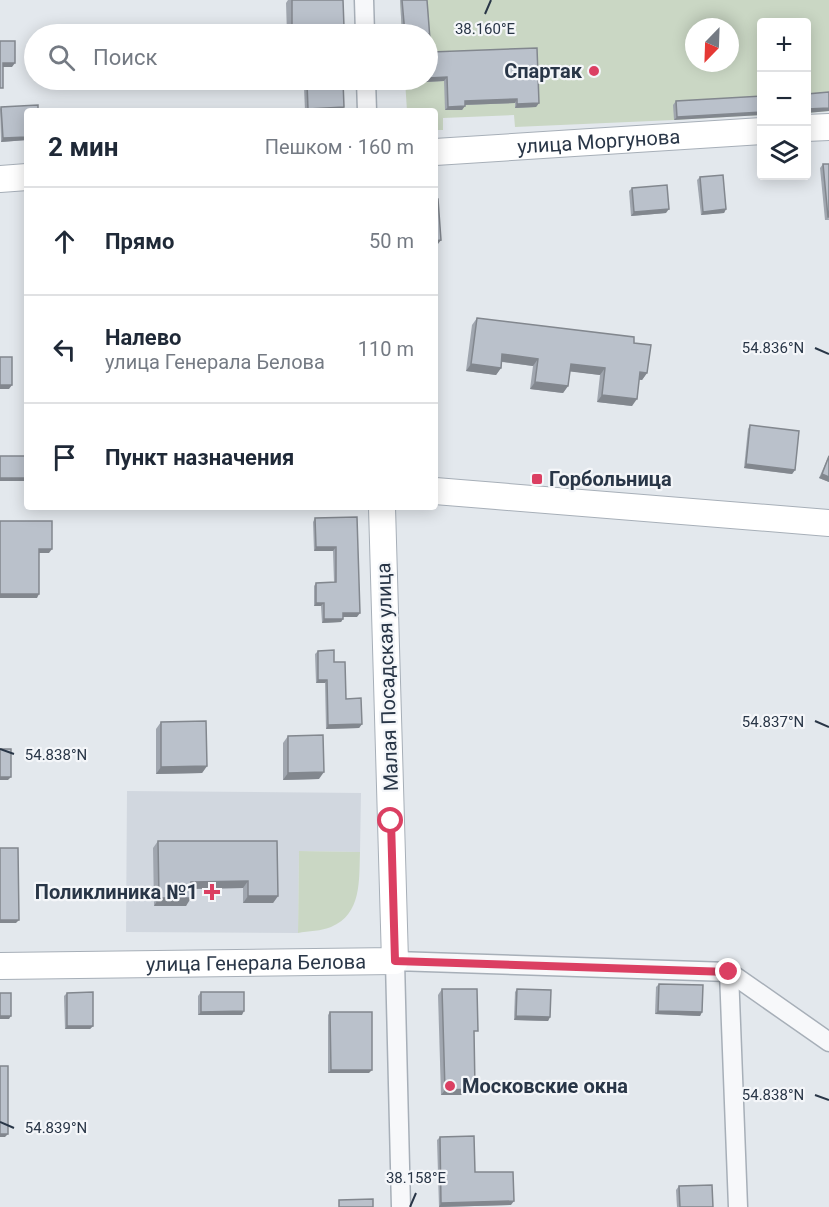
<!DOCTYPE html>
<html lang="ru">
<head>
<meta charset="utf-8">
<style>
	body { margin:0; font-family:Roboto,sans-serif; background:#f2f2f3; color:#1f2937 }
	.controls { position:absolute; right:18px; top:18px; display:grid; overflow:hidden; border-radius:6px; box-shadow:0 3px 15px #0003 }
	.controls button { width:54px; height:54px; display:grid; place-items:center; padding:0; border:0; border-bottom:2px solid #e0e1e3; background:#fff; color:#1f2937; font:30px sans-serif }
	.compass { position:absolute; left:685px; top:18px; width:54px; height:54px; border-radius:50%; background:#fff; box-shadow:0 3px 15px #0003; rotate:203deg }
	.stop { position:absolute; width:18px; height:18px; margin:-14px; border:4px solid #db3f62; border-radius:50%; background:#fff }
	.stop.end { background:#db3f62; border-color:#fff; box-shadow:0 2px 6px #0008 }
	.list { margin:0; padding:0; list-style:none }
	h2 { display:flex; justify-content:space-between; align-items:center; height:78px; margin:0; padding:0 24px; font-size:26px }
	h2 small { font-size:20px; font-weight:400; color:#747a83 }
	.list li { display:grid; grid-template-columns:39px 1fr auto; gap:18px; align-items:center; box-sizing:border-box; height:108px; padding:0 24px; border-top:2px solid #e0e1e3 }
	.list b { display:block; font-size:22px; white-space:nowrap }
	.list p { margin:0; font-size:20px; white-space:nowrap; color:#747a83 }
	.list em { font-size:20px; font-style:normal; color:#747a83 }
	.icon { flex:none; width:33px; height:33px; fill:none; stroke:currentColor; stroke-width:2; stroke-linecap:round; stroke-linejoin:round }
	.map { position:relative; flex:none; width:829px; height:1207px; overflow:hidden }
	.search { position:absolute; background:#fff; box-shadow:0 3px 15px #0003; left:24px; top:24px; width:414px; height:66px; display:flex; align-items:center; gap:15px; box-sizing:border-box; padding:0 21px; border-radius:33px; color:#747a83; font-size:22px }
	.panel { position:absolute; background:#fff; box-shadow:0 3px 15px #0003; left:24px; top:108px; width:414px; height:402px; border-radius:6px }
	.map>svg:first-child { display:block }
</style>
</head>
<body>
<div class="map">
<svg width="829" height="1207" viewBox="0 0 829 1207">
	<rect width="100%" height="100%" fill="#e3e8ed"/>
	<path fill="#d1d7df" d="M 127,791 L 361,793 L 360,852 L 299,851 L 298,933 L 126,932 Z"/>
	<g fill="#cad7c4" fill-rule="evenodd">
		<path d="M 400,0 L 829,0 L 829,111 L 807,113 L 806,22 L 762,22 L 761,115 L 674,120 L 515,127 L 514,115 L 443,118 L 443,130 L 435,130 L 435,111 L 407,111 L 405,80 L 428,80 L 428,34 L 402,34 ZM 694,27 L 730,27 L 730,63 L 694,63 Z"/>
		<path d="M 299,851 L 360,852 C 359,880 362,914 331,927 C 322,931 308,931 298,933 Z"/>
	</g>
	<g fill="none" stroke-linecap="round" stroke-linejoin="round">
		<g stroke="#a7afb8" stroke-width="21">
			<g id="minor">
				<path d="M 364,0 L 365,34"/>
				<path d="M 366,80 L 367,111"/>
				<path d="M 729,972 L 738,1207"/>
				<path d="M 729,972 L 829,1042"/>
				<path d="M 401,1207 L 395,961 L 729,972"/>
			</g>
		</g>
		<g stroke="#a7afb8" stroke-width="28">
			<g id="secondary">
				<path d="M 806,128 L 829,127"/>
				<path id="s1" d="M 435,152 L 762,131"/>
				<path d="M 0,179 L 27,177"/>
				<path d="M 435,491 L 829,523"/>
				<path id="s2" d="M 0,966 L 395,961 L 382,507"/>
			</g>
		</g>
		<use href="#minor" stroke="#f7f8fa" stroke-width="18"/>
		<use href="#secondary" stroke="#fff" stroke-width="26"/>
	</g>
	<g fill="#a0a6af">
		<path d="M 288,0 L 343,0 L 344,27 L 339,34 L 287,34 L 286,3 Z"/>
		<path d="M 400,0 L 427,0 L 431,52 L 539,103 L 536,107 L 515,108 L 515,103 L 465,105 L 462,110 L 445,110 L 444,81 L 405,83 L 405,80 L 428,80 L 428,34 L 402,34 Z"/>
		<path d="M 307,83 L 344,107 L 341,110 L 305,111 L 304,87 Z"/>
		<path d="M 762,96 L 674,120 L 673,105 L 676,101 Z"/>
		<path d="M 1,107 L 27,111 L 27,140 L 1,142 L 0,109 Z"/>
		<path d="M 823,164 L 829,220 L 825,220 L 820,168 Z"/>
		<path d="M 700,177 L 726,209 L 724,213 L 701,215 L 697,180 Z"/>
		<path d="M 632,188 L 666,213 L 631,216 L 629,191 Z"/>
		<path d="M 477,318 L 634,343 L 647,373 L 642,380 L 639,380 L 632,406 L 597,402 L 600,375 L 570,371 L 568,386 L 563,393 L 530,389 L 533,366 L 502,362 L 501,368 L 496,375 L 466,371 L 472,325 Z"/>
		<path d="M 750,425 L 795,470 L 792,474 L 744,468 L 748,429 Z"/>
		<path d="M 829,455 L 829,482 L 819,478 Z"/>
		<path d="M 357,517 L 357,617 L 343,617 L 341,622 L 322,623 L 321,606 L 314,606 L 314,586 L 316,583 L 334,582 L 333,551 L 314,551 L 313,522 L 315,518 Z"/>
		<path d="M 318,651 L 334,662 L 346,699 L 362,724 L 359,728 L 326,729 L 325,683 L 316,683 L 315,654 Z"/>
		<path d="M 161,722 L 207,766 L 202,773 L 156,774 L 156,729 Z"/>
		<path d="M 288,736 L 319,779 L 283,780 L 283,743 Z"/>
		<path d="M 158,841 L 277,841 L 278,896 L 273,903 L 243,903 L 243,888 L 191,889 L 186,906 L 154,906 L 153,848 Z"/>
		<path d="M 659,984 L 702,1012 L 700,1016 L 655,1014 L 656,987 Z"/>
		<path d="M 442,989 L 474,1036 L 472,1095 L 441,1095 L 438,995 Z"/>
		<path d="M 517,989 L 550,1017 L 548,1021 L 514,1020 L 515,992 Z"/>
		<path d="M 201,992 L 242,1015 L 198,1015 L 198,996 Z"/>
		<path d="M 67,993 L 93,1026 L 90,1029 L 65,1029 L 64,996 Z"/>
		<path d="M 330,1012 L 369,1073 L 328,1073 L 328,1015 Z"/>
		<path d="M 440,1137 L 475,1172 L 511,1205 L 439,1207 L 437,1140 Z"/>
		<path d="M 679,1186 L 713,1207 L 677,1207 L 676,1190 Z"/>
	</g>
	<g fill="#82878e">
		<path d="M 292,27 L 344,27 L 339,34 L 287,34 Z"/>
		<path d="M 3,63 L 15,63 L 12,67 L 0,67 Z"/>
		<path d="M 447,77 L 444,81 L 405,83 L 408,80 L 428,80 L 428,78 Z"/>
		<path d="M 517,99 L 515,103 L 462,105 L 465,101 Z"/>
		<path d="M 539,103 L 536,107 L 515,108 L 517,104 Z"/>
		<path d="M 465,106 L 462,110 L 445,110 L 448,107 Z"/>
		<path d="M 344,107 L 341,110 L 307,111 L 308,109 Z"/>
		<path d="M 829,108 L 829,111 L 807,113 L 807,109 Z"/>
		<path d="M 762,112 L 762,115 L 674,120 L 677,117 Z"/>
		<path d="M 27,137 L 27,140 L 1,142 L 3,138 Z"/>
		<path d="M 669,209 L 666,213 L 631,216 L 634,212 Z"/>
		<path d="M 726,209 L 724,213 L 701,215 L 703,212 Z"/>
		<path d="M 441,240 L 438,244 L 435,244 L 435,241 Z"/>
		<path d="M 502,354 L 538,359 L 533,366 L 497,361 Z"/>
		<path d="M 471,364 L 501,368 L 496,375 L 466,371 Z"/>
		<path d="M 571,364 L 605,368 L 600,375 L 566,371 Z"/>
		<path d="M 640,372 L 647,373 L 642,380 L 635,379 Z"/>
		<path d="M 535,382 L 568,386 L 563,393 L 530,389 Z"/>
		<path d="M 0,385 L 12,385 L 9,389 L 0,389 Z"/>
		<path d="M 602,395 L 637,399 L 632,406 L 597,402 Z"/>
		<path d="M 746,464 L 795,470 L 792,474 L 744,468 Z"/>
		<path d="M 822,474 L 829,477 L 829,482 L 819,478 Z"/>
		<path d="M 0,478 L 26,478 L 24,481 L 0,481 Z"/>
		<path d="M 316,547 L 336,547 L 333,551 L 314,551 Z"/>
		<path d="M 39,549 L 52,549 L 49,553 L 37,553 Z"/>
		<path d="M 0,594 L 39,594 L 37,598 L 0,598 Z"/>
		<path d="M 316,603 L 324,603 L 321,606 L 314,606 Z"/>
		<path d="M 343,613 L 360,613 L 357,617 L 341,617 Z"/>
		<path d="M 324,619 L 343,619 L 341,622 L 322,623 Z"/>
		<path d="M 318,680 L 327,680 L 325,683 L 316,683 Z"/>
		<path d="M 362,724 L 359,728 L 326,729 L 328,725 Z"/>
		<path d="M 207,766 L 202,773 L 156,774 L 161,767 Z"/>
		<path d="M 324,772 L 319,779 L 283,780 L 288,773 Z"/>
		<path d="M 0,777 L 11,777 L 8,780 L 0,780 Z"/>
		<path d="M 248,881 L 243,888 L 186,889 L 191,882 Z"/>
		<path d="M 248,896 L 278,896 L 273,903 L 243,903 Z"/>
		<path d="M 159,898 L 191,898 L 186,906 L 154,906 Z"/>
		<path d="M 0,920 L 19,920 L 16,923 L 0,923 Z"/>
		<path d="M 244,1011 L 242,1015 L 198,1015 L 201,1012 Z"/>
		<path d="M 658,1011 L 702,1012 L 700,1016 L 655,1014 Z"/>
		<path d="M 0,1016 L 11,1016 L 9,1019 L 0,1019 Z"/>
		<path d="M 516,1016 L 550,1017 L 548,1021 L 514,1020 Z"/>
		<path d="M 67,1026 L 93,1026 L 90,1029 L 65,1029 Z"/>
		<path d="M 331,1070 L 372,1070 L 369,1073 L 328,1073 Z"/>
		<path d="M 475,1089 L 472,1095 L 441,1095 L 445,1090 Z"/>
		<path d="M 0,1134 L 8,1134 L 5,1137 L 0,1137 Z"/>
		<path d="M 514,1201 L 511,1205 L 439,1207 L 441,1203 Z"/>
	</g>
	<g fill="#bac1cb" stroke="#82878e" stroke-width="1.5">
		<path d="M 292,0 L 343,0 L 344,27 L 292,27 Z"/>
		<path d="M 402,0 L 427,0 L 431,52 L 537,48 L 539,103 L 517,104 L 517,99 L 465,101 L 465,106 L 448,107 L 447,77 L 428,78 L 428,34 L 405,34 Z"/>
		<path d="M 0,41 L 15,41 L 15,63 L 3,63 L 3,88 L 0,88 Z"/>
		<path d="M 343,81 L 344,107 L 308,109 L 307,83 Z"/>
		<path d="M 829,92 L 829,108 L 807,109 L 807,94 Z"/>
		<path d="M 762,96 L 762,112 L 677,117 L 676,101 Z"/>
		<path d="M 38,105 L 38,111 L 27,111 L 27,137 L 3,138 L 1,107 Z"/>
		<path d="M 823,164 L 829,164 L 829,217 L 828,217 Z"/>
		<path d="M 723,175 L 726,209 L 703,212 L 700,177 Z"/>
		<path d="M 667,185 L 669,209 L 634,212 L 632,188 Z"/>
		<path d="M 435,199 L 438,199 L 441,240 L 435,241 Z"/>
		<path d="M 477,318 L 634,337 L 634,343 L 651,345 L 647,373 L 640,372 L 637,399 L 602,395 L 605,368 L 571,364 L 568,386 L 535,382 L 538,359 L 502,354 L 501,368 L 471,364 Z"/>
		<rect x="0" y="357" width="12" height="28"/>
		<path d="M 750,425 L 799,431 L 795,470 L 746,464 Z"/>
		<rect x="0" y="456" width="26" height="22"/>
		<path d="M 829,456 L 829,477 L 822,474 Z"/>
		<path d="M 357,517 L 360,613 L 343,613 L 343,619 L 324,619 L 324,603 L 316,603 L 316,583 L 336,582 L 336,547 L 316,547 L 315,518 Z"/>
		<path d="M 0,521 L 52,521 L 52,549 L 39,549 L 39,594 L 0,594 Z"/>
		<path d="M 334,650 L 334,662 L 345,662 L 346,699 L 361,698 L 362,724 L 328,725 L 327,680 L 318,680 L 318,651 Z"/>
		<path d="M 206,721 L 207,766 L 161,767 L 161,722 Z"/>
		<path d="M 323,735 L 324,772 L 288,773 L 288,736 Z"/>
		<rect x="0" y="749" width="11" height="28"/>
		<path d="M 158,841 L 277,841 L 278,896 L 248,896 L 248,881 L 191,882 L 191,898 L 159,898 Z"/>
		<path d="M 0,848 L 18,848 L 19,920 L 0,920 Z"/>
		<path d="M 659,984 L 703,985 L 702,1012 L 658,1011 Z"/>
		<path d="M 442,989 L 477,989 L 478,1031 L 474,1031 L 475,1089 L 445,1090 Z"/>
		<path d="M 517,989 L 551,990 L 550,1017 L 516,1016 Z"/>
		<path d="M 93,992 L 93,1026 L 67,1026 L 67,993 Z"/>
		<path d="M 201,992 L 244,992 L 244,1011 L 201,1012 Z"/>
		<rect x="0" y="993" width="11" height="23"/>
		<path d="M 330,1012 L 372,1012 L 372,1070 L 331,1070 Z"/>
		<rect x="0" y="1066" width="8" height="68"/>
		<path d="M 474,1136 L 475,1172 L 513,1172 L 514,1201 L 441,1203 L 440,1137 Z"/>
		<path d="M 712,1185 L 713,1207 L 680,1207 L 679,1186 Z"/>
		<path d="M 373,1199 L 373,1207 L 339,1207 L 339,1200 Z"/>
	</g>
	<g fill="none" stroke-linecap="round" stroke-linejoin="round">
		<path stroke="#db3f62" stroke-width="8" d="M 391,821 L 395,961 L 729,972"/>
	</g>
	<path fill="none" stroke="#293647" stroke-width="2" d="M 485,14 L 491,0M 815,348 L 829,354M 815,721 L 829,727M 0,749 L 14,754M 815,1095 L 829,1100M 0,1122 L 14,1128M 410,1207 L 416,1193"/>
	<g fill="#db3f62" stroke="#f4f6f9" stroke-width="2">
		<circle cx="594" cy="71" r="6"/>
		<rect x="531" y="473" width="12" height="12" rx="3"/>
		<path d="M209 883h6v6h6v6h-6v6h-6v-6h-6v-6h6z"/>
		<circle cx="450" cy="1086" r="6"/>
	</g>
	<g text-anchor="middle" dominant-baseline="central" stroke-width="4.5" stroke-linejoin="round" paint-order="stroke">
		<g font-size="20" font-weight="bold" fill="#293647" stroke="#f4f6f9" text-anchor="end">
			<text x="582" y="71">Спартак</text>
			<text x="549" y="479" text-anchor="start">Горбольница</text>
			<text x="198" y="892">Поликлиника №1</text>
			<text x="462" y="1086" text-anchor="start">Московские окна</text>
		</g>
		<g font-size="20" fill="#293647" stroke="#f4f6f9">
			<text stroke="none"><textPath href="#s1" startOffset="164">улица Моргунова</textPath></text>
			<text transform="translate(387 677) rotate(-92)">Малая Посадская улица</text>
			<text stroke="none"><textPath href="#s2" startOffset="256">улица Генерала Белова</textPath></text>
		</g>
	</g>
	<g font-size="15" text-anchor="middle" fill="#293647" stroke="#f4f6f9" stroke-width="4.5" stroke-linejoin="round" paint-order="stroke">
		<text x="485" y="34">38.160°E</text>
		<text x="773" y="353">54.836°N</text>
		<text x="773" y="727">54.837°N</text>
		<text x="56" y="760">54.838°N</text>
		<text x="773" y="1100">54.838°N</text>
		<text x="56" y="1133">54.839°N</text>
		<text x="416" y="1183">38.158°E</text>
	</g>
</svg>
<div class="controls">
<button>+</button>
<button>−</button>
<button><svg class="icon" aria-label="layers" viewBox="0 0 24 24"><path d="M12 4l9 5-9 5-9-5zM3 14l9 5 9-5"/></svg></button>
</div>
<svg class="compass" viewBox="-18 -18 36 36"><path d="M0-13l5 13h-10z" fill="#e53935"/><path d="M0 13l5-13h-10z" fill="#747a83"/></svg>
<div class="stop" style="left:391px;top:821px"></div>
<div class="stop end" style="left:729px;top:972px"></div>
<div class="search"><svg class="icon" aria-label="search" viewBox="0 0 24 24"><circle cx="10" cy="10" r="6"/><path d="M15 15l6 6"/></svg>Поиск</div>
<section class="panel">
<h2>2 мин<small>Пешком · 160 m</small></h2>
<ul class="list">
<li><svg class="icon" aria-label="ahead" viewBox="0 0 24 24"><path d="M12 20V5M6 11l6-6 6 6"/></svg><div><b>Прямо</b></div><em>50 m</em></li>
<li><svg class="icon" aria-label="left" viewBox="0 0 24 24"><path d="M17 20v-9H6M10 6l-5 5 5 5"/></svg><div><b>Налево</b><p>улица Генерала Белова</p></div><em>110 m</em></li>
<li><svg class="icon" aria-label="arrive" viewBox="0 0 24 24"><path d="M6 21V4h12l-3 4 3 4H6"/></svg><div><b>Пункт назначения</b></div></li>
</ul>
</section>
</div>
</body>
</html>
